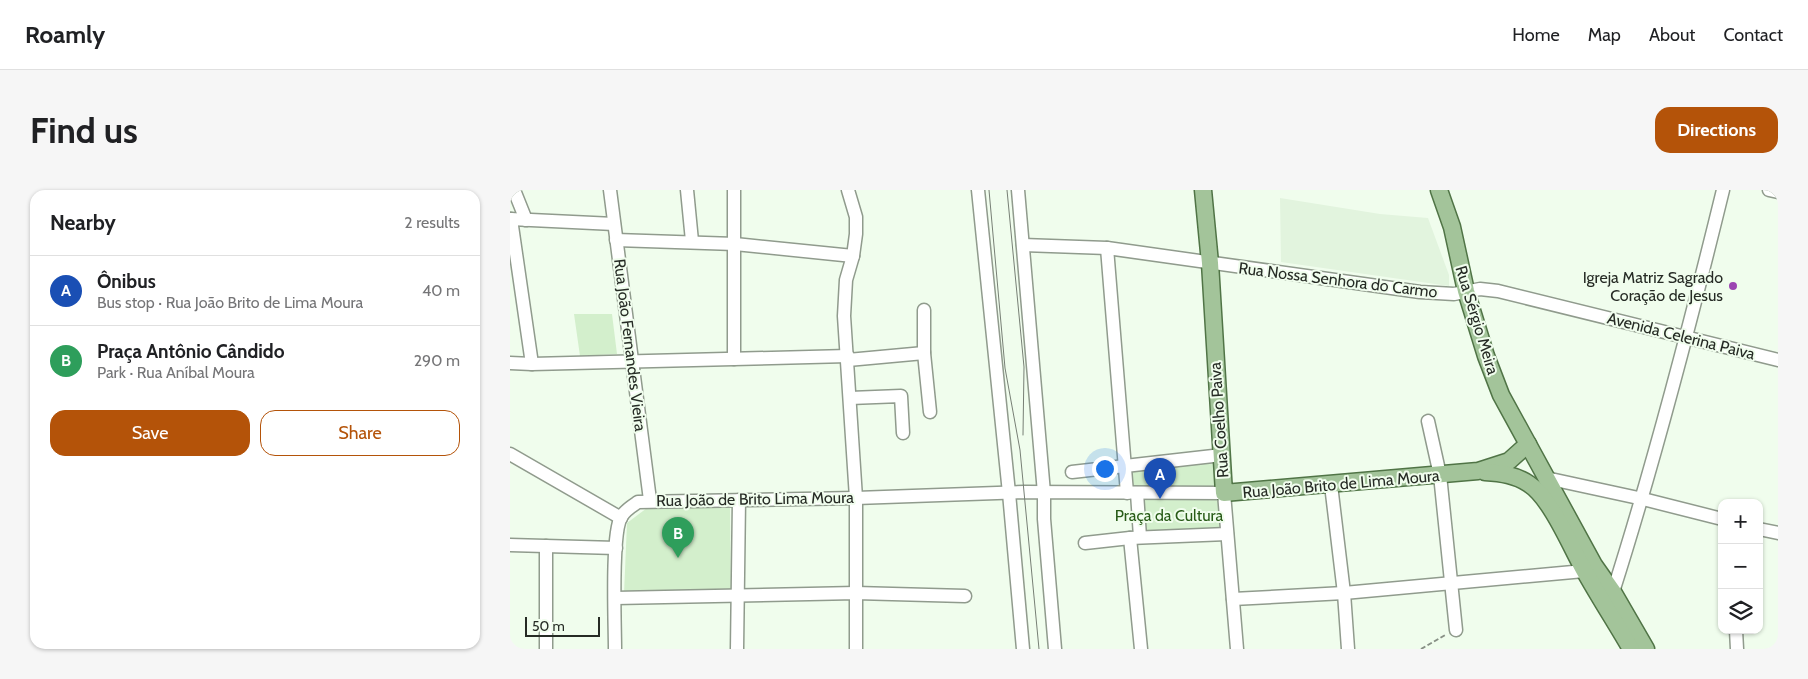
<!DOCTYPE html>
<html lang="en">
<head>
<meta charset="utf-8">
<style>
	body { margin:0; font-family:Cabin,sans-serif; background:#f6f6f6; color:#202124 }
	.controls { position:absolute; right:15px; bottom:15px; display:grid; overflow:hidden; border-radius:10px; box-shadow:0 1px 4px #0004 }
	.controls button { width:45px; height:45px; display:grid; place-items:center; padding:0; border:0; border-bottom:1px solid #e0e0e0; background:#fff; color:#202124; font:25px sans-serif }
	.scale { position:absolute; left:15px; bottom:12px; width:75px; box-sizing:border-box; padding-left:5px; border:2px solid #262b25; border-top:0; font-size:14px; line-height:18px; white-space:nowrap; color:#262b25; -webkit-text-stroke:4px #f0fded; paint-order:stroke }
	.you { position:absolute; left:594px; top:278px; width:18px; height:18px; margin:-12px; border:4px solid #fff; border-radius:50%; background:#1a73e8; box-shadow:0 0 0 8px #1a73e833 }
	.badge { display:grid; place-items:center; width:32px; height:32px; border-radius:50%; background:#b45309; color:#fff; font-size:16px; font-weight:700 }
	.pin { position:absolute; translate:-50% -41px; filter:drop-shadow(0 1px 2px #0008) }
	.pin::after { content:''; position:absolute; top:26px; width:18px; height:15px; background:inherit; clip-path:polygon(0 0,100% 0,50% 100%) }
	.list { margin:0; padding:0; list-style:none }
	h2 { display:flex; justify-content:space-between; align-items:center; height:65px; margin:0; padding:0 20px; font-size:21px }
	h2 small { font-size:16px; font-weight:400; color:#757577 }
	.list li { display:grid; grid-template-columns:32px 1fr auto; gap:15px; align-items:center; box-sizing:border-box; height:70px; padding:0 20px; border-top:1px solid #e0e0e0 }
	.list b { display:block; font-size:19px; white-space:nowrap }
	.list p { margin:0; font-size:16px; white-space:nowrap; color:#757577 }
	.list em { font-size:16px; font-style:normal; color:#757577 }
	.actions { display:flex; gap:10px; padding:15px 20px }
	.actions a { flex:1; padding:11px 0; border:1px solid #b45309; border-radius:15px; text-align:center; font-size:18px; color:#b45309 }
	.actions .main { background:#b45309; color:#fff }
	.icon { flex:none; width:28px; height:28px; fill:none; stroke:currentColor; stroke-width:2; stroke-linecap:round; stroke-linejoin:round }
	.map { position:relative; flex:none; width:1268px; height:459px; overflow:hidden; border-radius:15px }
	header { display:flex; align-items:center; gap:30px; box-sizing:border-box; height:70px; padding:0 25px; background:#fff; border-bottom:1px solid #e0e0e0 }
	header strong { font-size:24px }
	nav { display:flex; gap:28px; margin-inline-start:auto; font-size:18px }
	.intro { display:flex; align-items:center; justify-content:space-between; box-sizing:border-box; height:120px; padding:0 30px }
	h1 { margin:0; font-size:35px }
	.button { padding:12px 22px; border-radius:15px; background:#b45309; color:#fff; font-size:18px; font-weight:700 }
	main { display:flex; gap:30px; padding:0 30px }
	aside { flex:1; background:#fff; border-radius:15px; box-shadow:0 1px 4px #0004 }
	.map>svg:first-child { display:block }
</style>
</head>
<body>
<header>
<strong>Roamly</strong>
<nav><a>Home</a><a>Map</a><a>About</a><a>Contact</a></nav>
</header>
<div class="intro"><h1>Find us</h1><a class="button">Directions</a></div>
<main>
<aside>
<h2>Nearby<small>2 results</small></h2>
<ul class="list">
<li><span class="badge" style="background:#1a4fb4">A</span><div><b>Ônibus</b><p>Bus stop · Rua João Brito de Lima Moura</p></div><em>40 m</em></li>
<li><span class="badge" style="background:#2e9e5b">B</span><div><b>Praça Antônio Cândido</b><p>Park · Rua Aníbal Moura</p></div><em>290 m</em></li>
</ul>
<div class="actions"><a class="main">Save</a><a>Share</a></div>
</aside>
<div class="map">
<svg width="1268" height="459" viewBox="0 0 1268 459">
	<rect width="100%" height="100%" fill="#f0fded"/>
	<path fill="#e2f4de" d="M 770,8 L 870,24 L 918,28 L 939,85 L 939,96 L 771,72 Z"/>
	<g fill="#d3efcc">
		<path d="M 64,124 L 102,124 L 107,164 L 70,166 Z"/>
		<path d="M 709,269 L 709,298 L 621,300 L 620,277 Z"/>
		<path d="M 710,308 L 713,338 L 627,343 L 625,309 Z"/>
		<path d="M 141,315 L 220,316 L 221,403 L 114,404 L 117,333 Z"/>
	</g>
	<g fill="none" stroke-linecap="round" stroke-linejoin="round">
		<g stroke="#909b8d" stroke-width="15">
			<g id="minor">
				<path d="M 4,0 L 16,30"/>
				<path d="M 100,0 L 140,310"/>
				<path d="M 177,0 L 182,51"/>
				<path d="M 224,0 L 224,169"/>
				<path d="M 338,0 L 346,27 L 346,44 L 343,66 L 336,90 L 334,126 L 346,308 L 346,459"/>
				<path d="M 468,0 L 499,303 L 513,459"/>
				<path d="M 508,0 L 534,303 L 534,329 L 545,459"/>
				<path d="M 1259,0 L 1268,2"/>
				<path d="M 0,29 L 104,34"/>
				<path d="M 1,29 L 22,174"/>
				<path d="M 106,50 L 225,54 L 343,66"/>
				<path d="M 513,55 L 597,58 L 910,102 L 944,104 L 970,99 L 988,101 L 1268,170"/>
				<path d="M 597,58 L 617,303"/>
				<path d="M 414,120 L 414,163 L 420,222"/>
				<path d="M 338,170 L 414,163"/>
				<path d="M 0,173 L 22,174 L 338,166"/>
				<path d="M 340,208 L 391,206 L 393,243"/>
				<path d="M 918,231 L 930,285 L 946,440"/>
				<path d="M 0,264 L 111,328"/>
				<path d="M 562,282 L 712,265"/>
				<path d="M 1036,288 L 1133,309 L 1212,329"/>
				<path d="M 821,295 L 834,403 L 838,459"/>
				<path d="M 627,303 L 630,347"/>
				<path d="M 1249,339 L 1268,343"/>
				<path d="M 620,348 L 631,459"/>
				<path d="M 575,353 L 620,348 L 717,344"/>
				<path d="M 0,355 L 106,358"/>
				<path d="M 1103,402 C 1145,270 1180,135 1213,0"/>
				<path d="M 105,408 L 346,403 L 455,406"/>
				<path d="M 723,409 L 834,403 L 1074,381"/>
				<path d="M 1226,440 L 1227,459"/>
				<path d="M 36,459 L 36,356"/>
				<path d="M 105,459 C 105,434 101,345 111,327 C 115,320 122,316 128,312 L 346,308 L 514,302 L 714,303 L 727,459"/>
				<path d="M 227,459 L 229,310"/>
			</g>
		</g>
		<g stroke="#507446" stroke-width="19">
			<g id="major">
				<path d="M 693,0 L 700,73 L 714,303 L 968,281 L 999,271 L 1018,254"/>
				<path d="M 929,0 L 942,37 L 956,101 L 976,166 L 991,205 L 1084,375 L 1103,402 L 1136,459"/>
				<path d="M 975,282 C 991,283 1006,285 1019,294 C 1041,308 1061,357 1074,380 C 1089,407 1106,433 1121,459"/>
			</g>
		</g>
		<path stroke="#878f85" stroke-width="2" stroke-dasharray="5 2.5" stroke-linecap="butt" d="M 911,459 L 937,444"/>
		<use href="#minor" stroke="#fff" stroke-width="12"/>
		<use href="#major" stroke="#a3c49a" stroke-width="16"/>
		<g stroke="#777f75" stroke-width="1">
			<path d="M 479,0 L 495,178 L 510,260 L 529,459"/>
			<path d="M 497,0 L 514,177 L 513,245"/>
		</g>
	</g>
	<circle fill="#9c45b2" stroke="#f0fded" stroke-width="2" cx="1223" cy="96" r="5"/>
	<g text-anchor="middle" dominant-baseline="central" stroke-width="4" stroke-linejoin="round" paint-order="stroke">
		<g font-size="16" fill="#262b25" stroke="#f0fded" text-anchor="end">
			<text x="1213" y="87">Igreja Matriz Sagrado<tspan x="1213" dy="18">Coração de Jesus</tspan></text>
		</g>
		<g font-size="16" fill="#262b25" stroke="#f0fded">
			<text transform="translate(828 90) rotate(7)">Rua Nossa Senhora do Carmo</text>
			<text transform="translate(967 130) rotate(73)">Rua Sérgio Meira</text>
			<text transform="translate(1171 146) rotate(14)">Avenida Celerina Paiva</text>
			<text transform="translate(120 155) rotate(83)">Rua João Fernandes Vieira</text>
			<text transform="translate(709 230) rotate(-94)">Rua Coelho Paiva</text>
			<text transform="translate(831 294) rotate(-5)">Rua João Brito de Lima Moura</text>
			<text transform="translate(245 309) rotate(-1)">Rua João de Brito Lima Moura</text>
		</g>
		<g font-size="16" fill="#285b17" stroke="#f0fded">
			<text x="659" y="325">Praça da Cultura</text>
		</g>
	</g>
</svg>
<div class="controls">
<button>+</button>
<button>−</button>
<button><svg class="icon" aria-label="layers" viewBox="0 0 24 24"><path d="M12 4l9 5-9 5-9-5zM3 14l9 5 9-5"/></svg></button>
</div>
<div class="scale">50 m</div>
<div class="you"></div>
<div class="pin badge" style="left:650px;top:309px;background:#1a4fb4">A</div>
<div class="pin badge" style="left:168px;top:368px;background:#2e9e5b">B</div>
</div>
</main>
</body>
</html>
